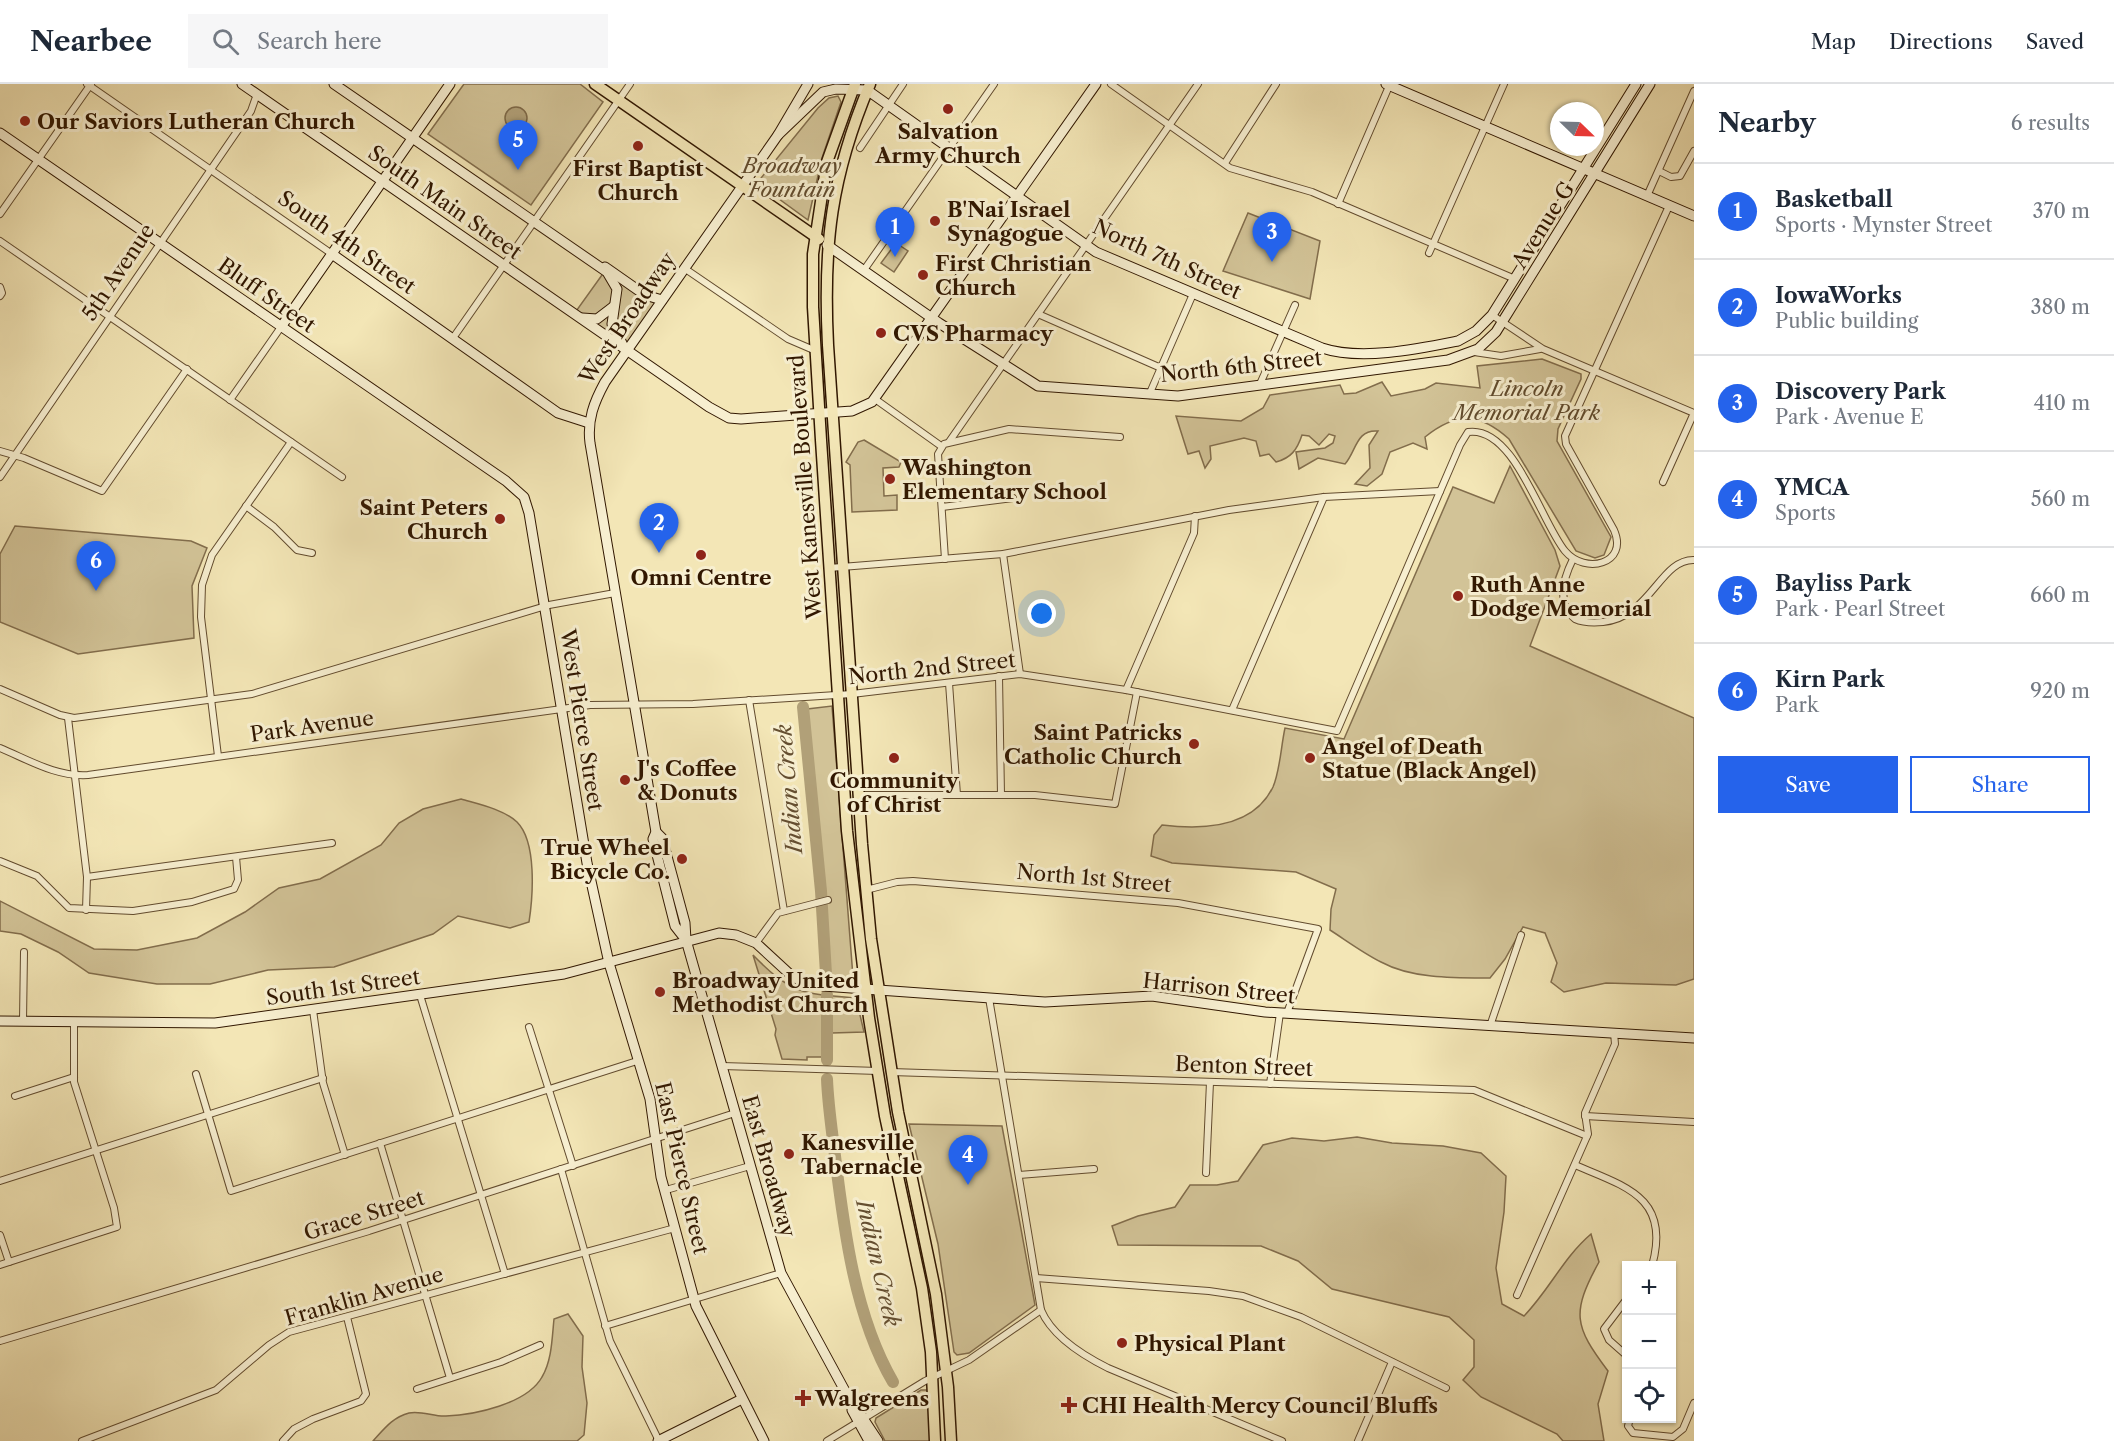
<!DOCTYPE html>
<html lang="en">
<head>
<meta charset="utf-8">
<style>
	body { margin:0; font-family:"Libre Caslon Text",serif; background:#f6f6f7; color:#1f2937 }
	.controls { position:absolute; right:18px; bottom:18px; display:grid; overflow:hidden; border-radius:0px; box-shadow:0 2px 4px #0004 }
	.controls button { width:54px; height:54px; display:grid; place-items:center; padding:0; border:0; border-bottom:2px solid #e0e1e3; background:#fff; color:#1f2937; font:30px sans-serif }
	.compass { position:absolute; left:1550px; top:18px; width:54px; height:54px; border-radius:50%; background:#fff; box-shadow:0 2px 4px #0004; rotate:113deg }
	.you { position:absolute; left:1042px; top:530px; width:21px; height:21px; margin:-15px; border:4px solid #fff; border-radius:50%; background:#1a73e8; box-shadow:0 0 0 9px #1a73e833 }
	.badge { display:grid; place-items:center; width:39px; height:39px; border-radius:50%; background:#2563eb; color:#fff; font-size:20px; font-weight:700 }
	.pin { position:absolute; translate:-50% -50px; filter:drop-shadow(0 2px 3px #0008) }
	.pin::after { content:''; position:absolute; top:32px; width:21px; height:18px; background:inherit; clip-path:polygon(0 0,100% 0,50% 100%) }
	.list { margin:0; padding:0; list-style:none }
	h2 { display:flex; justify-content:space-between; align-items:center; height:78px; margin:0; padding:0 24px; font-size:26px }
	h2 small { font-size:20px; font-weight:400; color:#747a83 }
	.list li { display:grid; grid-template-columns:39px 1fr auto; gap:18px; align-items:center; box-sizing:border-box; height:96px; padding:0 24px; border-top:2px solid #e0e1e3 }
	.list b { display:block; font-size:22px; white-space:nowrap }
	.list p { margin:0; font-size:20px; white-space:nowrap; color:#747a83 }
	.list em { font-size:20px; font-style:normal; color:#747a83 }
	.actions { display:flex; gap:12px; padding:18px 24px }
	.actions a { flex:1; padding:14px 0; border:2px solid #2563eb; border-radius:0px; text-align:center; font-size:21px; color:#2563eb }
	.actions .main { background:#2563eb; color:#fff }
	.icon { flex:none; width:33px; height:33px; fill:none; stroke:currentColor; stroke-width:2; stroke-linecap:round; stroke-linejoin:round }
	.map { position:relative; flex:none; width:1694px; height:1357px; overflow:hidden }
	header { display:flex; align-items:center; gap:36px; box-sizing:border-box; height:84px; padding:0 30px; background:#fff; border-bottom:2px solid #e0e1e3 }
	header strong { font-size:28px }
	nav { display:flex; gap:33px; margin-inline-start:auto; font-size:21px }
	.search { width:420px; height:54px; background:#f6f6f7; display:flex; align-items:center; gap:15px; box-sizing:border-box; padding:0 21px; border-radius:0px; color:#747a83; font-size:22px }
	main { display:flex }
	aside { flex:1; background:#fff }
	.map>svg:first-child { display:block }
</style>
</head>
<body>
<header>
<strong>Nearbee</strong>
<div class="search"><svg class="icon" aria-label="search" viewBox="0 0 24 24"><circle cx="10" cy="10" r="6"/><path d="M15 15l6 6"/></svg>Search here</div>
<nav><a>Map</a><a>Directions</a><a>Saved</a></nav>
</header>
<main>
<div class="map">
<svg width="1694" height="1357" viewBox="0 0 1694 1357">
	<rect width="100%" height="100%" fill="#f3e6b6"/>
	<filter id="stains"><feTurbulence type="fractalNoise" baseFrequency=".00333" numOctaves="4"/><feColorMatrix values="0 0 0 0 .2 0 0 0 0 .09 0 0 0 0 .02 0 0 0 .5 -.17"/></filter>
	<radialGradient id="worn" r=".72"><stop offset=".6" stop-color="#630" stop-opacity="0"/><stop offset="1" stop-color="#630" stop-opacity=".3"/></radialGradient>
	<g fill="#d2c397" stroke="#826d4c" stroke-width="1.5">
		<path d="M 464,0 L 580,0 L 603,18 L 531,121 L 428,50 Z"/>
		<path d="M 838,12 L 841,18 L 822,74 L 808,136 L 757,99 L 818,24 L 829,14 Z"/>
		<path d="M 1248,129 L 1320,157 L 1310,215 L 1223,187 Z"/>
		<path d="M 896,159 L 908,167 L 894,188 L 881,179 Z"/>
		<path d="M 607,184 L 662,216 L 627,267 L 574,230 Z"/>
		<path d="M 1542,275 L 1581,290 L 1581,295 L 1558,345 L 1557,357 L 1611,453 L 1604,471 L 1595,474 L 1576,467 L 1509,355 C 1479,328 1456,328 1425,353 L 1427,365 L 1413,359 L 1390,368 L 1382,390 L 1367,402 L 1355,400 L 1370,384 L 1369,361 L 1378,347 C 1356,345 1356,368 1345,380 L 1318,374 L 1299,385 L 1296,368 L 1325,364 L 1333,359 L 1335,352 L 1329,350 L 1319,361 L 1309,352 L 1302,351 C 1297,366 1291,374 1276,378 L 1269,370 L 1260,372 L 1256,357 L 1244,354 L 1210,362 L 1211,375 L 1205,384 L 1199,367 L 1188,370 L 1176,332 L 1241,337 L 1263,324 L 1270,311 L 1340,301 L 1344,310 L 1356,309 L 1382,298 L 1391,312 L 1425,305 L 1436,299 L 1480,304 L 1477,282 Z"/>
		<path d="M 864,356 L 901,378 L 899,383 L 883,384 L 884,412 L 897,411 L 897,426 L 852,428 L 850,381 L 846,378 L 858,358 Z"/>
		<path d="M 1510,382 L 1555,466 L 1560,482 L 1530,562 L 1694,634 L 1694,895 L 1676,901 L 1606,899 L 1564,908 L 1551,898 L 1557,879 L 1545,849 L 1523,843 L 1505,875 L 1490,894 C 1456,894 1412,895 1381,878 C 1363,869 1347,857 1330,846 L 1331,825 L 1336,805 L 1296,788 L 1172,779 L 1151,772 L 1154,751 L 1162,741 C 1202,746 1253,745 1273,703 C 1280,687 1281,662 1285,644 L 1344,655 L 1453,403 L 1494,419 Z"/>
		<path d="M 15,442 L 191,457 L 207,464 L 192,502 L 194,554 L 78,570 L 0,538 L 0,470 Z"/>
		<path d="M 832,622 L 853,893 L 823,892 L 824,824 L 799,626 Z"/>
		<path d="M 461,715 C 478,720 503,725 517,738 C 537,758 533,812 529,838 L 510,844 L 458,832 L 433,850 L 334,883 L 268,886 L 210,900 L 157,900 L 89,889 L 58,868 L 21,850 L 0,847 L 0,817 L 94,865 L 137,866 L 197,854 L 245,828 L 279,804 L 320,795 L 381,761 L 399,739 L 423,725 Z"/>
		<path d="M 753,871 C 791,910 803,910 856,914 L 864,948 L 832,949 L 831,973 L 807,973 L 807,976 L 782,975 L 775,951 L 776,945 Z"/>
		<path d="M 909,1040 L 1002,1042 L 1035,1221 L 969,1269 L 957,1271 L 954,1268 L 938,1160 Z"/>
		<path d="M 1357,1053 L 1392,1059 L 1443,1062 L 1481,1069 L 1506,1092 L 1504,1128 L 1496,1184 L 1502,1220 L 1524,1232 C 1550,1205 1563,1174 1591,1150 L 1599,1178 C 1571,1229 1574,1242 1608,1287 L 1598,1320 L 1604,1357 L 1563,1357 L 1557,1350 L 1481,1313 L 1463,1296 L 1474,1283 L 1474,1256 L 1449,1233 L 1332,1205 L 1298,1177 L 1261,1162 L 1118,1161 L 1112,1142 L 1138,1132 L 1175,1123 L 1190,1101 L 1217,1101 L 1238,1097 L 1263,1061 L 1292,1054 L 1324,1057 Z"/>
		<path d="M 568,1230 L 583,1252 L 582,1283 L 587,1319 L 584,1351 L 577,1357 L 373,1357 C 384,1345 393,1333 409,1329 C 420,1326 435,1333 446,1332 C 474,1331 527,1320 542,1293 C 552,1276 552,1254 554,1235 Z"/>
		<path d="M 921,1306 L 928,1306 L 931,1357 L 885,1357 L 875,1338 L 876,1334 Z"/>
	</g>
	<circle fill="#b1a078" stroke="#7e6948" stroke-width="1.5" cx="516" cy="34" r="11"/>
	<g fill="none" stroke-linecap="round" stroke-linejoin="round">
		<g stroke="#b1a078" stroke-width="12">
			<path d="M 803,623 L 821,807 L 826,890"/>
			<path d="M 827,911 L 827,976"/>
			<path d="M 827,995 C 828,1021 832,1047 835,1072 C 844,1146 855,1233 893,1298"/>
		</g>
		<g stroke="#624b2e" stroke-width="8">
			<g id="street">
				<path d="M 87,0 L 332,170"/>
				<path d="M 1111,0 L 1230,84 L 1312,108 L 1515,195"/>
				<path d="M 860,64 L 903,0"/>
				<path d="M 1225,79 L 1276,0"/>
				<path d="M 1659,87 L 1671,93 L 1680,92 L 1694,67"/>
				<path d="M 1647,112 L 1694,7"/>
				<path d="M 1338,120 L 1390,0"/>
				<path d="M 0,130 L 91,0"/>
				<path d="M 0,157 L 342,393"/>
				<path d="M 1429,169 L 1504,0"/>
				<path d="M 684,184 L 788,255 L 816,267"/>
				<path d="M 864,186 L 994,0"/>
				<path d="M 0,203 L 2,209 L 0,212"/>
				<path d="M 1038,230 L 1161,284"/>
				<path d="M 1492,231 L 1543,265 L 1694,329 L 1663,398"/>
				<path d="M 453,254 L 630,0"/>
				<path d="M 1474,268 L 1501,272 L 1540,265"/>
				<path d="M 1260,300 L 1295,221"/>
				<path d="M 1149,311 L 1193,210"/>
				<path d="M 875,315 L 941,362"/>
				<path d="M 230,316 L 281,243"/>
				<path d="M 949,358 L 1198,0"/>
				<path d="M 0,367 L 24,374 L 102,407 L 187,285"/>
				<path d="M 0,393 L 251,27 L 257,10"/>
				<path d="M 246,422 L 274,443 L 297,466 L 312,469"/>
				<path d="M 942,423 L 1013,414"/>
				<path d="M 1003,470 L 1020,590"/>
				<path d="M 945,475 L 938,370 L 944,360 L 1009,345 L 1120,353"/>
				<path d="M 1573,475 C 1563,495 1556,519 1575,535 C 1584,539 1593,539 1603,538 C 1651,533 1660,475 1694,476"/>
				<path d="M 829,484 L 1003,470 L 1229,426 L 1324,413 L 1440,407"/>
				<path d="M 999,592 L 1001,711"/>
				<path d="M 949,599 L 957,711"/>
				<path d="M 0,605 L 60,631 L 74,634 L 252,610 L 549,521 L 615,509"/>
				<path d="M 1126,606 L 1194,449 L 1195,432"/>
				<path d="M 749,616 L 784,827"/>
				<path d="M 1232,626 L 1324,413"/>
				<path d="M 68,634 L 87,793 L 86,826"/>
				<path d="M 0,664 C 29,676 56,693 88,691 L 590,621 L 693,620 L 852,610 L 1020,590 L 1126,606 L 1337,647 L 1460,361 L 1468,348 C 1514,341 1541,438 1565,467 C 1585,491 1629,480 1614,446 L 1566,360 L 1565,352 L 1669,122"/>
				<path d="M 218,672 L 201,533 L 202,501 L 212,471 L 291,358"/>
				<path d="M 858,711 L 1035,711 L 1115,720 L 1137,608"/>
				<path d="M 0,777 L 37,792 L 69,824 L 133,827 L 192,818 L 234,805 L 238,796 L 236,773"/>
				<path d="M 87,793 L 332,759"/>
				<path d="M 866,806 L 897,798 L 913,797 L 1178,819 L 1318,845 L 1287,929"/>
				<path d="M 756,859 L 778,829 L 828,816"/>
				<path d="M 420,911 L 505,1190"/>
				<path d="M 989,914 L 1041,1226 C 1052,1252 1084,1272 1108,1284 L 1282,1357"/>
				<path d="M 313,926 L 323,999 L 345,1071"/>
				<path d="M 23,937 L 24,868"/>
				<path d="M 1490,942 L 1521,851"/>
				<path d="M 529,943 L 573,1082"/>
				<path d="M 722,982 L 878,987"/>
				<path d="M 891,988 L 1474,1006 L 1587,1052"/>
				<path d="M 196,990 L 231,1107 L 637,977"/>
				<path d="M 1270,1000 L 1280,929"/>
				<path d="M 15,1012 L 74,993"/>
				<path d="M 1585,1032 L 1694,1038"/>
				<path d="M 380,1059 L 450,1294"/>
				<path d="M 1575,1081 C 1627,1103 1671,1114 1652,1182"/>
				<path d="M 561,1085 L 610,1257 L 659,1357"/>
				<path d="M 1206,1089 L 1210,998"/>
				<path d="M 1019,1091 L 1094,1085"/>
				<path d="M 0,1097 L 323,994"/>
				<path d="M 666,1106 L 750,1082"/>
				<path d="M 0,1151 L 9,1178"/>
				<path d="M 0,1181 L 117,1143 L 114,1124 L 74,998 L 74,938"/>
				<path d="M 1036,1194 L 1209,1207 L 1243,1212 L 1301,1233 L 1446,1304"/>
				<path d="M 1517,1211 L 1588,1050 L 1585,1029 L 1615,960 L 1614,949"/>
				<path d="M 1626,1216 L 1604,1245 L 1609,1256 L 1626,1271"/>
				<path d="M 605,1242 L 781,1189"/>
				<path d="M 0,1257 L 369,1147 L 735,1029"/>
				<path d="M 417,1305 L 501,1278 L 540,1261"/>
				<path d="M 1630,1334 L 1628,1342 L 1633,1349 L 1673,1353 L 1683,1345 L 1694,1319"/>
				<path d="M 82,1357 L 216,1306 L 269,1261 L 289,1248 L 675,1144"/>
				<path d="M 283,1357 L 294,1345 L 313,1335 L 361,1317 L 366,1310 L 347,1233"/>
				<path d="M 827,1357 L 925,1297 L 969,1276 L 1041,1226"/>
				<path d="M 1358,1357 L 1392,1278"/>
			</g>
		</g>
		<g stroke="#311700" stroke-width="11">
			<g id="secondary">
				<path d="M 242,0 L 709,323 L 729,334 L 741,335 L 852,327 L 872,318 L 1096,0"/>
				<path d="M 334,0 L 607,188 L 617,205 L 612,240 L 625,265"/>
				<path d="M 1386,0 L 1694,132"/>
				<path d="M 0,49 L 506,397 L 524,413 L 529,429 L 587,779 L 609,879 L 650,1015 L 661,1093 L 696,1222 L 764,1357"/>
				<path d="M 778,51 L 823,8 L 836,5 L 867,6 L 1096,168 L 1322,264 C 1361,277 1418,265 1458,257 L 1476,247 L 1492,231 L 1636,0"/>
				<path d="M 827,161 L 939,239 L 1038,302 L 1178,312 L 1448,276 L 1478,265 L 1496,248 L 1650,0"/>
				<path d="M 332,170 L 558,329 L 589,339"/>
				<path d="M 605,183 L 645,211 L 662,216"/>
				<path d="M 582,234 L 597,235 L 614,222"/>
				<path d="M 281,243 L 450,0"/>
				<path d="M 656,748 L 662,754 L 685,839 L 686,856 L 781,1189 L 845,1307 L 878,1357"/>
				<path d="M 686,856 L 675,842 L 653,755 L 656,748 L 590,359 C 587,336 594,318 605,298 L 778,51 L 808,0"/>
				<path d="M 0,937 L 215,939 L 564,890 L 719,849 L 736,851 L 756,859 L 794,894 L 823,902 L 1045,918 L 1152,912 L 1265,928 L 1694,954"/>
				<path d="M 852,1326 L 869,1357"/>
				<path d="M 658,1357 L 742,1315"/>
			</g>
		</g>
		<g stroke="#311700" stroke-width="13">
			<g id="primary">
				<path d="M 595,0 L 819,155"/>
				<path d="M 855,0 L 827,78 L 813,170 L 813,223 L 821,356 L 847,747 L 869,934 L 885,1032 L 922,1204 L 931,1268 L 935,1357"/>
				<path d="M 870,0 C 831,92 823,161 828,261 L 862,760 L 871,855 L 898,1028 L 936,1210 L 948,1303 L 951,1357"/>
			</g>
		</g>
		<use href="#street" stroke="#f7efd0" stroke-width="6"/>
		<use href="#secondary" stroke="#f7efd0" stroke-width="9"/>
		<use href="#primary" stroke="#f3e6b6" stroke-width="10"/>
	</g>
	<g fill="#8f2418" stroke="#f7efd0" stroke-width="2">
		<circle cx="948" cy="25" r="6"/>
		<circle cx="25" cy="37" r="6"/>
		<circle cx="638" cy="62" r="6"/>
		<circle cx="935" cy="137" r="6"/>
		<circle cx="923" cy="191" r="6"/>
		<circle cx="881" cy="249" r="6"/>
		<circle cx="890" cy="395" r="6"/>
		<circle cx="500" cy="435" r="6"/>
		<circle cx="701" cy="471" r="6"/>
		<circle cx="1458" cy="512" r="6"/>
		<circle cx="1194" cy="660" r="6"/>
		<circle cx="894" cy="674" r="6"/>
		<circle cx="1310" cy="674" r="6"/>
		<circle cx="625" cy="696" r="6"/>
		<circle cx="682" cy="775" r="6"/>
		<circle cx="660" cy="908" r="6"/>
		<circle cx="789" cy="1070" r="6"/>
		<circle cx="1122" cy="1259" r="6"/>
		<path d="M800 1305h6v6h6v6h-6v6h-6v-6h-6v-6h6z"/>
		<path d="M1066 1312h6v6h6v6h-6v6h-6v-6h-6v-6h6z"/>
	</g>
	<g text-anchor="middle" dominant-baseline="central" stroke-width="6" stroke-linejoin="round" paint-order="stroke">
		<g font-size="21" font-weight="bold" fill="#311700" stroke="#f7efd0" text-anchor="start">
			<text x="37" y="37">Our Saviors Lutheran Church</text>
			<text x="948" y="47" text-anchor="middle">Salvation<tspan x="948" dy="24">Army Church</tspan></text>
			<text x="638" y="84" text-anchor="middle">First Baptist<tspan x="638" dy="24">Church</tspan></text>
			<text x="947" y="125">B'Nai Israel<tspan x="947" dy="24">Synagogue</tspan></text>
			<text x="935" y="179">First Christian<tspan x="935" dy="24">Church</tspan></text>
			<text x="893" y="249">CVS Pharmacy</text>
			<text x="902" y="383">Washington<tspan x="902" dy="24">Elementary School</tspan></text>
			<text x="488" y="423" text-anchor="end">Saint Peters<tspan x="488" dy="24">Church</tspan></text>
			<text x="701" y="493" text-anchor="middle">Omni Centre</text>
			<text x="1470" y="500">Ruth Anne<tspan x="1470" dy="24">Dodge Memorial</tspan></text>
			<text x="1182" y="648" text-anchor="end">Saint Patricks<tspan x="1182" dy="24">Catholic Church</tspan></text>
			<text x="1322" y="662">Angel of Death<tspan x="1322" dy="24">Statue (Black Angel)</tspan></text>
			<text x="637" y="684">J's Coffee<tspan x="637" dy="24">&amp; Donuts</tspan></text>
			<text x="894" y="696" text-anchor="middle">Community<tspan x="894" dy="24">of Christ</tspan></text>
			<text x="670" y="763" text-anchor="end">True Wheel<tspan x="670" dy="24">Bicycle Co.</tspan></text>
			<text x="672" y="896">Broadway United<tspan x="672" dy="24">Methodist Church</tspan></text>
			<text x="801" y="1058">Kanesville<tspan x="801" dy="24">Tabernacle</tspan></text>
			<text x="1134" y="1259">Physical Plant</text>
			<text x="815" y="1314">Walgreens</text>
			<text x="1082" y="1321">CHI Health Mercy Council Bluffs</text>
		</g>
		<g font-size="21" font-style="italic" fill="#614b2d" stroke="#f7efd0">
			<text x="792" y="81">Broadway<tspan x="792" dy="24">Fountain</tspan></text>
			<text x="1527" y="304">Lincoln<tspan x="1527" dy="24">Memorial Park</tspan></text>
		</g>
		<g font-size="21" fill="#311700" stroke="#f7efd0">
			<text transform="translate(445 118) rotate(35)">South Main Street</text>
			<text transform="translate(1543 141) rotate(-58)">Avenue G</text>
			<text transform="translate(347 158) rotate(35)">South 4th Street</text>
			<text transform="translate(1167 175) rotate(25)">North 7th Street</text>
			<text transform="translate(118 188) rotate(-56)">5th Avenue</text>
			<text transform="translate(267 211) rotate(35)">Bluff Street</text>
			<text transform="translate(627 234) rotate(-56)">West Broadway</text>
			<text transform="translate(1241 282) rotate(-6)">North 6th Street</text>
			<text transform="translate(805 403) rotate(-94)">West Kanesville Boulevard</text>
			<text transform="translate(932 584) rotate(-6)">North 2nd Street</text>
			<text transform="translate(582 636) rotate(81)">West Pierce Street</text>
			<text transform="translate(312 642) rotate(-8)">Park Avenue</text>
			<text transform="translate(1094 794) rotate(5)">North 1st Street</text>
			<text transform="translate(343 903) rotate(-8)">South 1st Street</text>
			<text transform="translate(1219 904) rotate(6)">Harrison Street</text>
			<text transform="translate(1244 982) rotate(2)">Benton Street</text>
			<text transform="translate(769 1082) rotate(74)">East Broadway</text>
			<text transform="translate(682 1084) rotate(77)">East Pierce Street</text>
			<text transform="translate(364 1131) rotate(-17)">Grace Street</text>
			<text transform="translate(364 1212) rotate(-16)">Franklin Avenue</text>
		</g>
		<g font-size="22" font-style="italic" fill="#644e30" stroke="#f7efd0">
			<text transform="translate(789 705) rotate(-95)">Indian Creek</text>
			<text transform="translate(878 1179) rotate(77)">Indian Creek</text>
		</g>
	</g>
	<rect width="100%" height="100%" filter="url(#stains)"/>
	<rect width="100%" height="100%" fill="url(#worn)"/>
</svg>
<div class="controls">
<button>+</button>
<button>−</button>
<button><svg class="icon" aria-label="locate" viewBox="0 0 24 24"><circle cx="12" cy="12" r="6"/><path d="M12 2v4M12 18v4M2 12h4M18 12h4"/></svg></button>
</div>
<svg class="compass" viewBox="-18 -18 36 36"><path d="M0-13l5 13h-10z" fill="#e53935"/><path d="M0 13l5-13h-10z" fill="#747a83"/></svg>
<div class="you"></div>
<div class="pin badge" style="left:895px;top:173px">1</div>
<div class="pin badge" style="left:659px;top:469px">2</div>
<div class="pin badge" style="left:1272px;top:178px">3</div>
<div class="pin badge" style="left:968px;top:1101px">4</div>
<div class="pin badge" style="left:518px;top:86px">5</div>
<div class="pin badge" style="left:96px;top:507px">6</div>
</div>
<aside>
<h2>Nearby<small>6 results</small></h2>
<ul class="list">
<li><span class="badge">1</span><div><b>Basketball</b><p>Sports · Mynster Street</p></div><em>370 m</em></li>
<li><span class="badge">2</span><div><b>IowaWorks</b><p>Public building</p></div><em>380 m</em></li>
<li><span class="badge">3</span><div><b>Discovery Park</b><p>Park · Avenue E</p></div><em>410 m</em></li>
<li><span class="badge">4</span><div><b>YMCA</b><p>Sports</p></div><em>560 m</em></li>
<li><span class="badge">5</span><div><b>Bayliss Park</b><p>Park · Pearl Street</p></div><em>660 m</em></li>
<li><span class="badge">6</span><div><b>Kirn Park</b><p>Park</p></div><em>920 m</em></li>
</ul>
<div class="actions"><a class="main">Save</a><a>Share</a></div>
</aside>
</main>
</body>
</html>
